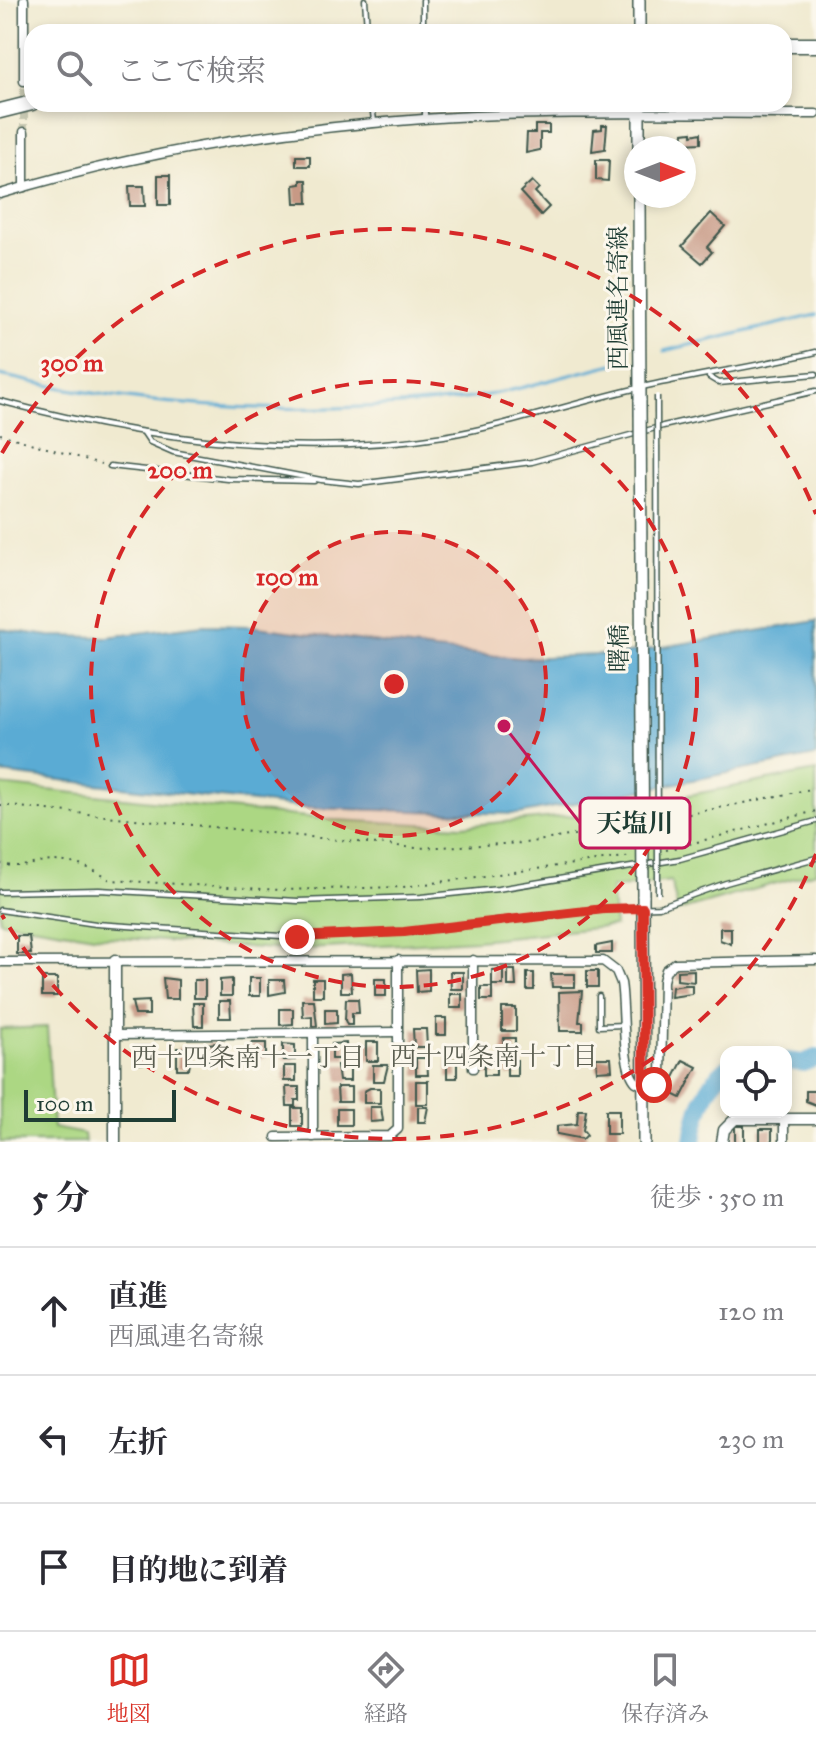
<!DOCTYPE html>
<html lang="ja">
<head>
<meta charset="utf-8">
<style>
	body { margin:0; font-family:"IM FELL Great Primer","Noto Serif JP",serif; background:#f2f2f3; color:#2b2b33 }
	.controls { position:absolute; right:24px; bottom:24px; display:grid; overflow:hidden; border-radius:16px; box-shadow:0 4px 12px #0003 }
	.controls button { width:72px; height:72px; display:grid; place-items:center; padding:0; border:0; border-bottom:2px solid #e1e1e2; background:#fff; color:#2b2b33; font:40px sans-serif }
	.compass { position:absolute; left:624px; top:136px; width:72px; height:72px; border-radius:50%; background:#fff; box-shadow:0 4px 12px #0003; rotate:90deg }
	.scale { position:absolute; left:24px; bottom:20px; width:152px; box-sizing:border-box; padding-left:8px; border:4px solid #1f3d34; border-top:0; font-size:22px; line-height:28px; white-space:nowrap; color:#1f3d34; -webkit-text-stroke:6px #fbf7ec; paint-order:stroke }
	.stop { position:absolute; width:24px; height:24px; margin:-18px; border:6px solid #d93025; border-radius:50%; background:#fff }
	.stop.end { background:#d93025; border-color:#fff; box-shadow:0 2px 8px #0008 }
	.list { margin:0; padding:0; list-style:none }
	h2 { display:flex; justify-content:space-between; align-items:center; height:104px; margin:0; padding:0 32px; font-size:34px }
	h2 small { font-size:26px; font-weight:400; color:#7c7c81 }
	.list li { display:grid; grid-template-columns:52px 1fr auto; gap:24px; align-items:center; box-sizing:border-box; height:128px; padding:0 32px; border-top:2px solid #e1e1e2 }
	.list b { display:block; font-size:30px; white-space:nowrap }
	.list p { margin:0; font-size:26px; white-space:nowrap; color:#7c7c81 }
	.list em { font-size:26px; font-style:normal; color:#7c7c81 }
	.icon { flex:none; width:44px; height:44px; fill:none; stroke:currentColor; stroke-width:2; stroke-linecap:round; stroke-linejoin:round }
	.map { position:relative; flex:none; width:816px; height:1142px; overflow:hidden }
	.search { position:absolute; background:#fff; box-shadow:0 4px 12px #0003; left:24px; right:24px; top:24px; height:88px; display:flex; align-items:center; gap:20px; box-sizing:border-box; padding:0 28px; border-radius:24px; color:#7c7c81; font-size:30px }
	.sheet { height:488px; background:#fff }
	nav { display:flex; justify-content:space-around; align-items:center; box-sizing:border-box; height:112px; border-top:2px solid #e1e1e2; background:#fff; font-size:22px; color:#7c7c81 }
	nav a { display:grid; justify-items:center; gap:4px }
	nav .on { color:#d93025 }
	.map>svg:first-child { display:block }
</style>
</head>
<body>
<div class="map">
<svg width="816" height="1142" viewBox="0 0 816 1142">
	<rect width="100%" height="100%" fill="#fbf7ec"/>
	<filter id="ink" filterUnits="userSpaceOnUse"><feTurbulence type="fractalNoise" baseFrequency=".0125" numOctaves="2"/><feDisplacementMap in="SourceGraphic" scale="16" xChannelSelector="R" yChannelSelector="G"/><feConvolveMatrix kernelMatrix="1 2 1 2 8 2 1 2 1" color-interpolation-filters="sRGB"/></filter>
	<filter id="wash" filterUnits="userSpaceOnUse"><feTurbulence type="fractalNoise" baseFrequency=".006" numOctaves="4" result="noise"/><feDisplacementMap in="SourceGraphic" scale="32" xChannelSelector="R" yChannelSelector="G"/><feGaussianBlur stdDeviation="1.8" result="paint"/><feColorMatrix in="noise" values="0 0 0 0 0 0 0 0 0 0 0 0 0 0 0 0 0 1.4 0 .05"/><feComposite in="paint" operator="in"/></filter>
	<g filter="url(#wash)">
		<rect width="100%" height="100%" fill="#f0ead0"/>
		<g fill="#acd783" stroke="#668a5c" stroke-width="2">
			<path d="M 816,771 L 816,872 L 678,911 L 671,881 L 611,888 L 615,926 L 477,940 L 288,950 L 94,936 L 0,921 L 0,785 L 334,820 L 462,826 L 588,814 Z"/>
			<path d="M 47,1027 L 53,1128 L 84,1134 L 85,1142 L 0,1142 L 0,1029 Z"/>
		</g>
		<path fill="#5aabd4" stroke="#3c7484" stroke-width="2" d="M 816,621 L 816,756 L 518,814 L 306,808 L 0,773 L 0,629 L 49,636 L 107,637 L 203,625 L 250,626 L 434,650 L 521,658 L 622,654 Z"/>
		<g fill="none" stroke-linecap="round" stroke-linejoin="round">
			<g stroke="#5aabd4" stroke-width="3">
				<path d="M 664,351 L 816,315"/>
				<path d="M 0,375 C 148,410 296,416 448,401 C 503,396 560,376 614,364"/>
			</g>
			<g stroke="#5aabd4" stroke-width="18">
				<path d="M 786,1061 L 803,1063 L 816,1058"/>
				<path d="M 693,1142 C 696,1116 705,1086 726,1069"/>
			</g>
		</g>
		<g id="blocks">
			<g fill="#c79985">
				<path d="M 535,125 L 549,125 L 549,133 L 540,133 L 540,150 L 526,153 L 527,133 L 535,133 Z"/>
				<path d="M 602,125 L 607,125 L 605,149 L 592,151 L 594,130 L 602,129 Z"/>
				<path d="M 692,132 L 692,135 L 701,133 L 701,143 L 683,144 L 684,133 Z"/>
				<rect x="296" y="156" width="14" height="10"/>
				<path d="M 596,160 L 609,160 L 608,181 L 596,180 Z"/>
				<rect x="158" y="175" width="12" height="30"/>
				<path d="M 301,180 L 307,180 L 308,203 L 295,203 L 294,185 L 301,184 Z"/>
				<path d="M 532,181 L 539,188 L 535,192 L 549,207 L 541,215 L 520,192 Z"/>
				<path d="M 129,186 L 144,186 L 145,206 L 130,206 Z"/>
				<path d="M 711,213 L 725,226 L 707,247 L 712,252 L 702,263 L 682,246 Z"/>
				<path d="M 720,928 L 731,928 L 731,944 L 720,940 Z"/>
				<path d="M 17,936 L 29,936 L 31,954 L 17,954 Z"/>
				<path d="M 612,943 L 612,953 L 596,953 L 596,946 Z"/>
				<path d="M 429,969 L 429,991 L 417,992 L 416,970 Z"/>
				<path d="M 503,969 L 503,985 L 492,985 L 492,970 Z"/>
				<path d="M 508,970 L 515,970 L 516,986 L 508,986 Z"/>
				<path d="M 694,970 L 694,982 L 677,980 L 677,971 Z"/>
				<rect x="587" y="971" width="11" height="16"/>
				<path d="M 450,972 L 463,972 L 463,989 L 451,989 Z"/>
				<path d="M 351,973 L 352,992 L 341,992 L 341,974 Z"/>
				<rect x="527" y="973" width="7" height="17"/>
				<path d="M 551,974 L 575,974 L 575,987 L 552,987 Z"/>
				<rect x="42" y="978" width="15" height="18"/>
				<path d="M 163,978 L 178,980 L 178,999 L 165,999 Z"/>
				<rect x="249" y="978" width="11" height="18"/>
				<path d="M 232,979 L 232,996 L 220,996 L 220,980 Z"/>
				<rect x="313" y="979" width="10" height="17"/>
				<rect x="375" y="979" width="11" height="17"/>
				<rect x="194" y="980" width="11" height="18"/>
				<path d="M 269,980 L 284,980 L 285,992 L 269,995 Z"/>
				<path d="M 684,985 L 692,985 L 692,994 L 671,997 L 672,987 Z"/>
				<rect x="481" y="987" width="11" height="13"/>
				<path d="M 582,991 L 579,1022 L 583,1022 L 583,1031 L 560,1031 L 559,992 Z"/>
				<rect x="450" y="994" width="12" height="14"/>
				<path d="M 346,999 L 358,999 L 359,1013 L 352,1013 L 352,1025 L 347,1025 L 345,1020 Z"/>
				<path d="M 302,1000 L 314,1000 L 317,1026 L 312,1026 L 312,1016 L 303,1017 Z"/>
				<path d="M 149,1001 L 149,1015 L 135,1015 L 132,1002 Z"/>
				<path d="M 219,1001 L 230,1001 L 231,1018 L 219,1018 Z"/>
				<path d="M 193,1003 L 203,1003 L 203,1026 L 194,1026 Z"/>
				<rect x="502" y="1008" width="14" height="23"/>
				<path d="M 280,1009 L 293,1009 L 293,1024 L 280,1025 Z"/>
				<path d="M 325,1009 L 337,1009 L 337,1023 L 325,1024 Z"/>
				<rect x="436" y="1018" width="10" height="17"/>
				<path d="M 413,1029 L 426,1029 L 427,1047 L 414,1047 Z"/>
				<path d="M 504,1038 L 515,1038 L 515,1055 L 502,1055 Z"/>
				<rect x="366" y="1042" width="12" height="19"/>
				<path d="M 219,1043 L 224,1061 L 208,1061 L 207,1044 Z"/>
				<path d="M 251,1043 L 266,1043 L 266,1058 L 252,1059 Z"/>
				<path d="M 346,1043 L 347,1059 L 332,1059 L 332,1044 Z"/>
				<path d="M 283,1044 L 295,1045 L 295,1060 L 283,1060 Z"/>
				<path d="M 133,1046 L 149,1046 L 149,1063 L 136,1064 Z"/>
				<path d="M 177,1048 L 192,1048 L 189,1069 L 177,1069 Z"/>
				<path d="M 416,1058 L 427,1058 L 428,1075 L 416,1075 Z"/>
				<path d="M 596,1058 L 611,1058 L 612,1070 L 597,1071 Z"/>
				<rect x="447" y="1059" width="10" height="19"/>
				<rect x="484" y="1059" width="12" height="16"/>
				<rect x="507" y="1060" width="10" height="16"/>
				<path d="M 683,1060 L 697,1067 L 681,1098 L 667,1091 Z"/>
				<path d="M 337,1065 L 350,1065 L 350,1081 L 339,1081 Z"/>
				<path d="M 373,1065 L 388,1065 L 384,1081 L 373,1081 Z"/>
				<rect x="284" y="1066" width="12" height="15"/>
				<rect x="416" y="1081" width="12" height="23"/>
				<path d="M 286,1087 L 299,1087 L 299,1100 L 295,1100 L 295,1106 L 287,1106 Z"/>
				<path d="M 337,1087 L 351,1087 L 351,1102 L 338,1102 Z"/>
				<path d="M 370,1088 L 380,1088 L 380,1103 L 364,1103 L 364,1091 Z"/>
				<path d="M 806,1091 L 816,1091 L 816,1105 L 806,1101 Z"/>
				<path d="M 370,1107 L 381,1107 L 383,1121 L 370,1122 Z"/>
				<path d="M 418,1107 L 428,1107 L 425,1122 L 418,1122 Z"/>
				<rect x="292" y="1108" width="10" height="18"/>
				<rect x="337" y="1109" width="14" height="16"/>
				<path d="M 578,1110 L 586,1110 L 583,1130 L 587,1135 L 583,1139 L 557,1134 L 557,1126 L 577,1124 Z"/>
				<rect x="606" y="1110" width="13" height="24"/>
				<rect x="735" y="1126" width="9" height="16"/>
				<rect x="760" y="1129" width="12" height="13"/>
			</g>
		</g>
	</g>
	<g filter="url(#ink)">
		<use href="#blocks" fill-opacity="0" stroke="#3e574b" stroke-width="2"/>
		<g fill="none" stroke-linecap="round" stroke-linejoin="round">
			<path stroke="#c6c7b1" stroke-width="8" stroke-dasharray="8 4" stroke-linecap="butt" d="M 24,132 L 24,81"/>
			<g stroke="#3e574b" stroke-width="7">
				<g id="service">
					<path d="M 365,0 L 367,28"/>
					<path d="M 423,0 L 423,26"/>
					<path d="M 372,104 L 374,121"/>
					<path d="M 425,104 L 425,118"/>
					<path d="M 709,377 L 719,383 L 816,374"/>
					<path d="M 0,401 C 142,439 297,459 444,436 C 516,424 584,399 656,384 C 709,373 763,365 816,352"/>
					<path d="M 144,433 L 150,442 L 173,452 L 321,480 L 359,484 L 532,462 L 663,426 L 816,391"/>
					<path d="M 110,466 L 228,479 L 314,481"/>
					<path d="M 0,892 L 99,890 L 298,901 L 421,897 L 498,889 L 680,859 L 816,821"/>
					<path d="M 0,910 L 96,924 L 297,937 L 404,932 L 604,909 L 659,907 L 726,883 L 816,858"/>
					<path d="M 599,996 L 599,1026 L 623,1025"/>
				</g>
			</g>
			<g stroke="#3e574b" stroke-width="11">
				<g id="minor">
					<path d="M 24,0 L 24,81"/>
					<path d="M 24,132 L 24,187"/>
					<path d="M 0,194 C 136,153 281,129 423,119 C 553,110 685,114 816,114"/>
					<path d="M 0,962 L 603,961 L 616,971 L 621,983 C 625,1005 621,1068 636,1082 C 642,1086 648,1085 654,1085 L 661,1076 L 663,981 L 666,970 L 675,963 L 816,960"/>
					<path d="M 114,1035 L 398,1032"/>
					<path d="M 473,1068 L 473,960"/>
					<path d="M 784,1119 L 784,1142"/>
					<path d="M 276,1137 L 390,1136 L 398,1129 L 398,960"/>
					<path d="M 313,1137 L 313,1033"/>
				</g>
			</g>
			<g stroke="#3e574b" stroke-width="13">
				<g id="tertiary">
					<path d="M 115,960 L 115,1142"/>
					<path d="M 722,1142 L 724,1130 L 735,1119 L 816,1119"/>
				</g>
			</g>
			<g stroke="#3e574b" stroke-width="14">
				<g id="secondary">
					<path d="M 639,0 L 639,32"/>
					<path d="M 639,104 L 639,148"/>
					<path d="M 639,196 L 640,401"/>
					<path d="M 643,895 L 644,1142"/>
				</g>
			</g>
			<g stroke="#3e574b" stroke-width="17">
				<g id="motorway">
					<path d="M 784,45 L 816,45"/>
					<path d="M 0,111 L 32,103"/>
				</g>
			</g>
			<g stroke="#3e574b" stroke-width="2" stroke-dasharray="2 6" stroke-linecap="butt">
				<path d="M 0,434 L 101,464"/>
				<path d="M 0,805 L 416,848 L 525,843 L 631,826"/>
				<path d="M 665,819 L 816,788"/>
				<path d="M 666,850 L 816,811"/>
				<path d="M 0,864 C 21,868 25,865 44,862 C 67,858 93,868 110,880 L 280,890 L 403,887 L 632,856"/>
			</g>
			<use href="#service" stroke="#fff" stroke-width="4"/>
			<use href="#minor" stroke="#fff" stroke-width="8"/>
			<use href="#tertiary" stroke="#fff" stroke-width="10"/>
			<use href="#secondary" stroke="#fff" stroke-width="11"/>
			<use href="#motorway" stroke="#fff" stroke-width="14"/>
			<g stroke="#3e574b" stroke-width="7" stroke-linecap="butt">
				<path id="service-bridge" d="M 657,396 L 658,894"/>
			</g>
			<g stroke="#3e574b" stroke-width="14" stroke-linecap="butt">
				<path id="secondary-bridge" d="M 640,401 L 643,895"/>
			</g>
			<use href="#service-bridge" stroke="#fff" stroke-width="4"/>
			<use href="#secondary-bridge" stroke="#fff" stroke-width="11"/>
		</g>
	</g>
	<g fill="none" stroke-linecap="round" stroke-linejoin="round" filter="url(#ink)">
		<path stroke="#d93025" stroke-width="10" d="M 297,937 L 404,932 L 604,909 L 643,908 L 644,1086 L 654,1085"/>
	</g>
	<circle cx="394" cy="684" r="152" fill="#d62828" fill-opacity=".12"/>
	<g fill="none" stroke="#d62828" stroke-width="4" stroke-dasharray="14 10">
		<circle cx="394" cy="684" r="152"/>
		<circle cx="394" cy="684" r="303"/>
		<path d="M816 854A455 455 0 0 1 2 915M2 453A455 455 0 0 1 816 514"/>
	</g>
	<g text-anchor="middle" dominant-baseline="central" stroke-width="6" stroke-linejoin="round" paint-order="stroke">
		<g font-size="24" fill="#1f3d34" stroke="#fbf7ec">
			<text transform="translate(618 298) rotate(-90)">西風連名寄線</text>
			<text transform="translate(619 648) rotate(-90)">曙橋</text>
		</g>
		<g font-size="26" fill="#5a5d50" stroke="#fbf7ec">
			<text x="494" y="1056">西十四条南十丁目</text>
			<text x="248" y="1057">西十四条南十一丁目</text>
		</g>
	</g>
	<circle cx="394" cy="684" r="12" fill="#d62828" stroke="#fbf7ec" stroke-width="4"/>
	<g font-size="24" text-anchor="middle" font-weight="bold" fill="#d62828" stroke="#fbf7ec" stroke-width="6" stroke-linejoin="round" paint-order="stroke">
		<text x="72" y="371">300 m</text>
		<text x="180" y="478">200 m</text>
		<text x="287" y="585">100 m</text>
	</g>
	<path fill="none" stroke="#c2185b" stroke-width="3" d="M504 726L580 823"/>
	<circle fill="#c2185b" stroke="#fbf7ec" stroke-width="3" cx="504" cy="726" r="8"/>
	<rect fill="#fbf7ec" stroke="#c2185b" stroke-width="3" x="580" y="798" width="110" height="50" rx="8"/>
	<g font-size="26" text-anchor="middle" font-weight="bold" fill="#1f3d34">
		<text x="635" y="832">天塩川</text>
	</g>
</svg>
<div class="controls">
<button><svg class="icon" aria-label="locate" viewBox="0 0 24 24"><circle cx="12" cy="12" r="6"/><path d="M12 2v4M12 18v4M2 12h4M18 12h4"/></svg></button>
</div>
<svg class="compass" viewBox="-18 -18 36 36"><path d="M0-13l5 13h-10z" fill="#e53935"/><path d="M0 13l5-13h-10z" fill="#7c7c81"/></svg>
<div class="scale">100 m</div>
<div class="stop" style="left:654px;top:1085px"></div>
<div class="stop end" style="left:297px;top:937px"></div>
<div class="search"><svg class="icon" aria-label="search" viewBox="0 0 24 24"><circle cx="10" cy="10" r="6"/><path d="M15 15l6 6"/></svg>ここで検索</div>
</div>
<section class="sheet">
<h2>5 分<small>徒歩 · 350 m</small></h2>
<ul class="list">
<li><svg class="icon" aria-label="ahead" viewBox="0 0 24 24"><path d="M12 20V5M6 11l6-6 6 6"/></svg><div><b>直進</b><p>西風連名寄線</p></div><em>120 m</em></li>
<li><svg class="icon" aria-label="left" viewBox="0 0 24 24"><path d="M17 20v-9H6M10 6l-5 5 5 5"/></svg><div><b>左折</b></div><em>230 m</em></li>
<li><svg class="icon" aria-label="arrive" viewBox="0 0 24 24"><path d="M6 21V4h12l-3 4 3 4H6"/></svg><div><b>目的地に到着</b></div></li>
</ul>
</section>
<nav>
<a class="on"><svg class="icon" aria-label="map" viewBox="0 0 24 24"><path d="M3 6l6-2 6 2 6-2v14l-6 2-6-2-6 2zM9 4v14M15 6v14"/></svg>地図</a>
<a><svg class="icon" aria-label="directions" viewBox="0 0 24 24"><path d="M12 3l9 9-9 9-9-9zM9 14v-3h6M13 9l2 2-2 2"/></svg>経路</a>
<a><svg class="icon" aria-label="saved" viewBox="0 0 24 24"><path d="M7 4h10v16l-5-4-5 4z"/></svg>保存済み</a>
</nav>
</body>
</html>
